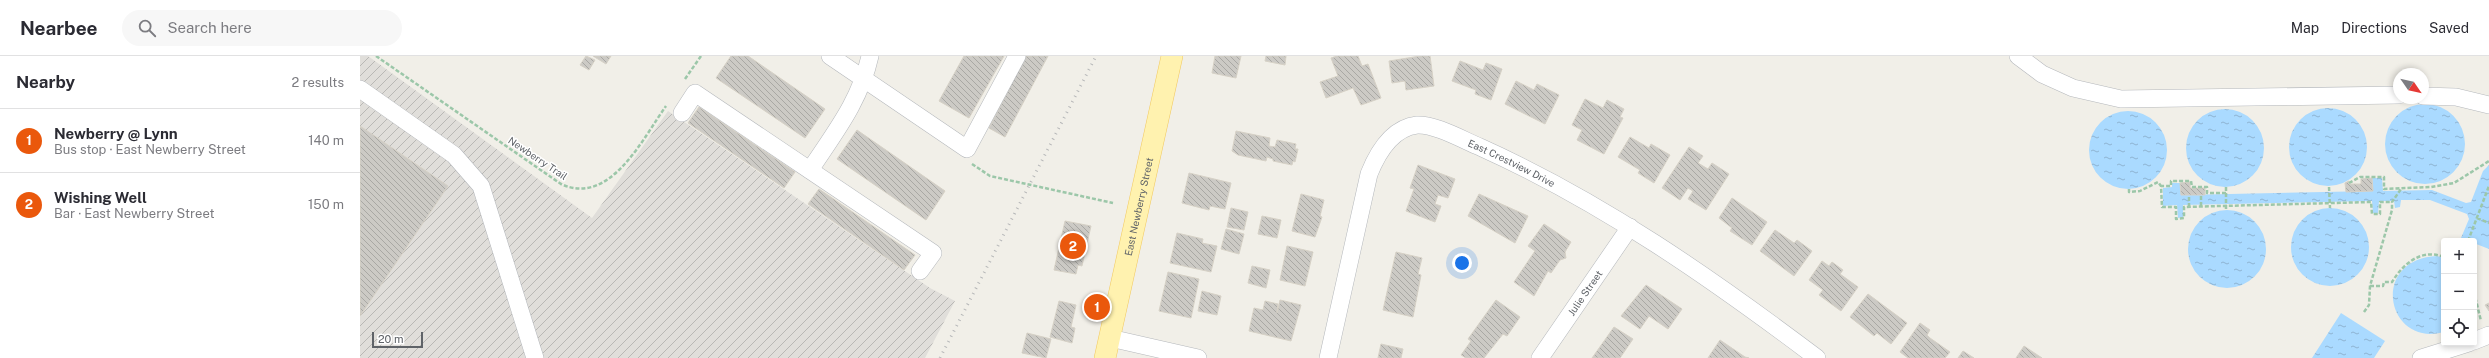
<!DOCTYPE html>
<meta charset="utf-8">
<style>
body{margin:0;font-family:"Public Sans",sans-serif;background:#f7f7f7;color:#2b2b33}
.controls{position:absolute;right:12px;bottom:12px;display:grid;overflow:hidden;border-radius:4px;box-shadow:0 2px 6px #0003}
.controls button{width:36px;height:36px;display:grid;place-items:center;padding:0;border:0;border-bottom:1px solid #e1e1e2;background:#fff;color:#2b2b33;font:20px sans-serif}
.compass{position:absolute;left:2033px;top:12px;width:36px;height:36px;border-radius:50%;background:#fff;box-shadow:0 2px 6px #0003;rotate:124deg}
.scale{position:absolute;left:12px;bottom:10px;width:51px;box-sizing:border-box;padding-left:4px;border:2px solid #5f6368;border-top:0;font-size:11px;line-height:14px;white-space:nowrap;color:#5f6368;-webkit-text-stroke:3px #fff;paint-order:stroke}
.you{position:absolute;left:1102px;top:207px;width:14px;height:14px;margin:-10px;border:3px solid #fff;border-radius:50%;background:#1a73e8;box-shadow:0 0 0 6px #1a73e833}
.badge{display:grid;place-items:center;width:26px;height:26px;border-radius:50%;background:#ea580c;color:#fff;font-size:13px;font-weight:700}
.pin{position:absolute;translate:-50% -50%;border:2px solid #fff;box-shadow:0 1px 4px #0006}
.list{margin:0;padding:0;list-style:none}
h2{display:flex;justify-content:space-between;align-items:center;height:52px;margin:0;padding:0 16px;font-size:17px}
h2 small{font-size:13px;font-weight:400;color:#7c7c81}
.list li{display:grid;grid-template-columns:26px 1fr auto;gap:12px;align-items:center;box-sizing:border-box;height:64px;padding:0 16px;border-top:1px solid #e1e1e2}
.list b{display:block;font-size:15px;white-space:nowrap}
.list p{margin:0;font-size:13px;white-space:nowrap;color:#7c7c81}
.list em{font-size:13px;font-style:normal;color:#7c7c81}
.icon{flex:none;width:22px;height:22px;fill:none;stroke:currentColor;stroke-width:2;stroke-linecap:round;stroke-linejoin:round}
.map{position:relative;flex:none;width:2129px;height:302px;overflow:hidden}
header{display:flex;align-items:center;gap:24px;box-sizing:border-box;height:56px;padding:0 20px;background:#fff;border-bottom:1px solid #e1e1e2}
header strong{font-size:19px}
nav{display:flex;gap:22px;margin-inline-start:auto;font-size:14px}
.search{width:280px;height:36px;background:#f7f7f7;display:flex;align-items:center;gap:10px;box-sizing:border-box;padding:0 14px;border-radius:22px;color:#7c7c81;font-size:15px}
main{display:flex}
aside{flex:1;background:#fff}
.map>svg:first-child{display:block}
.industrial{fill:url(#industrial-furrows)}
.water{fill:url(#water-ripples)}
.building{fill:url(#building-back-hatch);stroke:#d6d1c6}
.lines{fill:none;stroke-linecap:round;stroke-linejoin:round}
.minor-casing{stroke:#b5b8bc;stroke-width:18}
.major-casing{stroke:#f2c960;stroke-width:22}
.path{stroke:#9cc7a9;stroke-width:2.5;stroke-dasharray:4 2;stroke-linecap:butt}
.minor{stroke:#fff;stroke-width:17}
.major{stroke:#fff2af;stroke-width:21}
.rail{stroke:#b6b7b8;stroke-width:3;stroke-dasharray:1 5;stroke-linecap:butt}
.labels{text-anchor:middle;stroke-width:3;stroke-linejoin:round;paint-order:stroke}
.street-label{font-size:10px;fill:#5f6368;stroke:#fff}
</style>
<header>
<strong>Nearbee</strong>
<div class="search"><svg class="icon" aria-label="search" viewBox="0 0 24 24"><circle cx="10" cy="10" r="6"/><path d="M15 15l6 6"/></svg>Search here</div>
<nav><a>Map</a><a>Directions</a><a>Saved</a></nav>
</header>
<main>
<aside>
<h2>Nearby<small>2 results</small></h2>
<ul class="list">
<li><span class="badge">1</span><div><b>Newberry @ Lynn</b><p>Bus stop · East Newberry Street</p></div><em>140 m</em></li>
<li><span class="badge">2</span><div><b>Wishing Well</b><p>Bar · East Newberry Street</p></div><em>150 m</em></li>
</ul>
</aside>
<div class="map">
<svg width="2129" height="302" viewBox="0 0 2129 302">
<defs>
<pattern id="industrial-furrows" width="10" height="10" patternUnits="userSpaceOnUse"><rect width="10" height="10" fill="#e0deda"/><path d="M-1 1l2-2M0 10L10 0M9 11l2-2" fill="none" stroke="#b9b8b5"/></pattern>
<pattern id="water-ripples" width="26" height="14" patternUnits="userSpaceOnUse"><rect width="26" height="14" fill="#aadaff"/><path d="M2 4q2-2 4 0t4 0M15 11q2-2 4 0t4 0" fill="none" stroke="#8eb4d2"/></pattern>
<pattern id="building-back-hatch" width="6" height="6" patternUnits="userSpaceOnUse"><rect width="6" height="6" fill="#cccac5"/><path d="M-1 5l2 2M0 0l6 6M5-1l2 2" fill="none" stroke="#a9a8a4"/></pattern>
</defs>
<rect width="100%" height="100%" fill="#f1efe8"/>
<path class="industrial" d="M0 0H8L232 162 308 55 570 232 595 245 565 302H0Z"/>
<path class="water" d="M2025 88a40 40 0 1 1 80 0a40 40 0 1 1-80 0Z
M1929 91a39 39 0 1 1 78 0a39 39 0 1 1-78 0Z
M1826 92a39 39 0 1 1 78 0a39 39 0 1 1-78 0Z
M1729 94a39 39 0 1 1 78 0a39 39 0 1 1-78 0Z
M2129 109V193L2101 182 2109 163 2107 158 2070 144H2041L2040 151 2035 152 2034 145H2019L2018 157H2013L2012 145 1823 149V161L1818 162 1817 149 1803 150V132L1812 131V127H1820L1822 139 2013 135 2012 122H2022L2023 135 2072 134 2106 147 2111 146 2123 115Z
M1931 191a39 39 0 1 1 78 0a39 39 0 1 1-78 0Z
M1828 193a39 39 0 1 1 78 0a39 39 0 1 1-78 0Z
M2077 200 2084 202V276C2026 292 2009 203 2077 200Z
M1981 257 2025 285 2014 302H1952Z"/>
<path class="building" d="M226 0 235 4 229 14 220 9Z
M233 0H251L246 8Z
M371 0H388L465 53 445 82 356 22Z
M604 0H644L609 62 579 45Z
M666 0H688L645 81 629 72Z
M855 0H881L876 22 852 17Z
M906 0H926L925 9 905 5Z
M977 0H998L1002 10 1008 8 1021 42 1001 49 993 32 966 42 960 26 978 20 971 2Z
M1060 0H1070L1074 30 1046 34 1045 25 1032 27 1029 5Z
M1100 5 1123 14 1126 7 1142 13 1131 44 1115 38 1116 34 1092 25Z
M1156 25 1174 34 1177 28 1199 39 1185 68 1145 48Z
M1225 43 1243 52 1247 44 1264 53 1260 61 1263 62 1244 98 1217 84 1222 74 1212 69Z
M339 51 435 116 424 132 328 67Z
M0 70 88 130 0 260Z
M497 74 585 135 566 164 477 103Z
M876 75 910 82 909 90 915 91 917 84 936 88 935 93H938L935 106 933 105 932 109 913 105V103L907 101 906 105 878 99 872 95Z
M1270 81 1289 92 1291 88 1310 99 1294 127 1278 117 1280 114 1258 101Z
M1329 91 1343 100 1338 107 1348 113 1352 107 1369 118 1346 154 1328 143 1333 135 1328 132 1320 144 1302 132Z
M1058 109 1095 123 1088 142 1078 139 1075 148 1081 150 1075 166 1046 155 1054 133 1050 132Z
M829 117 871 127 865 153 850 150 849 154 822 147Z
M2012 122 2013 135 1986 136 1985 127 1989 125V128H2001V123Z
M1830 126V132H1845V139H1821L1820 127Z
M459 133 555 199 544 214 448 148Z
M941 138 964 144 960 160 962 161 955 181 932 175Z
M1119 138 1168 160 1155 187 1108 160Z
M1372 142 1407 166 1392 189 1370 175 1372 172 1359 162Z
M871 152 888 156 884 174 867 171Z
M902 160 921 164 917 182 898 178Z
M705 165 731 170 722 210 718 209 716 218 694 214Z
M1184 168 1211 186 1205 196 1206 202 1200 204 1191 217 1188 215 1174 240 1154 226 1175 195 1168 190Z
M866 173 884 178 879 198 861 193Z
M1415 174 1434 187 1437 184 1452 195 1434 220 1400 195Z
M817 177 843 183 842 187 857 190 851 216 810 207Z
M927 190 953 196 945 230 920 224Z
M1036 196 1062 202 1058 218 1061 219 1053 261 1023 254Z
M1462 205 1469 210 1472 206 1483 214 1480 218 1498 231 1481 255 1459 239 1463 234 1449 224Z
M892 210 910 214 906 232 888 227Z
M808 216 839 223 831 262 799 255Z
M1286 229 1322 253 1308 273 1289 260 1280 273 1261 260Z
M842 235 861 240 857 259 838 255Z
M1508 238 1547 267 1531 288 1517 277 1514 280 1490 261Z
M920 244 941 249 931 285 889 275 894 252 903 254 905 245 918 248 917 257Z
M1136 244 1160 261 1147 280 1143 278 1124 302H1106L1101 299 1111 285 1108 283Z
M699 245 716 249 711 271 715 272 712 287 690 281Z
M2129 247V255L2125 249Z
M1560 267 1570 274 1567 279 1570 282 1590 296 1585 302H1548L1540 296Z
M1254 271 1273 283 1260 302H1232Z
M667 277 691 283 686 302 662 297Z
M1360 284 1385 301 1389 302H1348Z
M1021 288 1043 293 1041 302H1018Z
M1664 290 1682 302H1656Z
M1603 295 1614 302H1598Z"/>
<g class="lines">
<defs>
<g id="minor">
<path d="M470 0 607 93 657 0"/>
<path d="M1658 0 1682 18 1713 32 1761 43 2039 39"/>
<path d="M0 33 94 99 121 130 175 302"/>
<path d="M2063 40 2096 41 2129 49"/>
<path d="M322 57 335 37 573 197 560 215"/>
<path d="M450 114C475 76 500 45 510 0"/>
<path d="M750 282 838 302"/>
<path d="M2114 285 2129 279"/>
<path id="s1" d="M968 302 1009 118C1017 98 1032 72 1057 69 1075 68 1103 84 1120 91 1242 146 1351 222 1457 302"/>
<path id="s2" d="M1180 302 1270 171"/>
<path d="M2061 302 2109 287"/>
</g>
<g id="major">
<path id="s3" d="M745 302 812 0"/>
</g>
</defs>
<use href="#minor" class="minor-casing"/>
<use href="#major" class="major-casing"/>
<path class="path" d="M16 0 201 128C250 151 283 82 306 50
M325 23 341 0
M612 108 630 120 753 147
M1989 127 2000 121H2024V133L2071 131 2094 127 2129 105
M1866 131V154
M1969 131 1970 152
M1769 133V136L1780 135 1798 126 1801 130
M1866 137H1847V131H1832L1831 125H1811V130H1801L1802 151H1816V163L1824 162V151L2011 146 2012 158H2020V146H2032
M1841 150V139
M1829 151V139
M2117 162 2129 167
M2108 185 2129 130
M2010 230H2023L2024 226H2032C2043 208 2061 192 2084 201
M2114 236 2121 265
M2004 256 2009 249 2010 230 2032 154V146L2041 133"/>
<use href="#minor" class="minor"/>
<use href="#major" class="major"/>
<path class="rail" d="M580 302 736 0"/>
</g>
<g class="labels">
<g class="street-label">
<text transform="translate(178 102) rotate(34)" y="4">Newberry Trail</text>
<text dy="4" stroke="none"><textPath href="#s1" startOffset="363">East Crestview Drive</textPath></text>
<text dy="4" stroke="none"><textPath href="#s3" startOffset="155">East Newberry Street</textPath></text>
<text dy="4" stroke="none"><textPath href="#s2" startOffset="79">Julie Street</textPath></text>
</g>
</g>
</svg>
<div class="controls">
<button>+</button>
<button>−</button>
<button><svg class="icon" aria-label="locate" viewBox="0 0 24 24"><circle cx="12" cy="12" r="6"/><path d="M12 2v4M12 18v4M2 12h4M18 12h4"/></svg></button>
</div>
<svg class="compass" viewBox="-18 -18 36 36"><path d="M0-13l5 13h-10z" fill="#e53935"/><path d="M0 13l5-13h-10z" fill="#7c7c81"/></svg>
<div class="scale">20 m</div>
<div class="you"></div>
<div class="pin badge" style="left:737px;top:251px">1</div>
<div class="pin badge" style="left:713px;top:190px">2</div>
</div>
</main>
